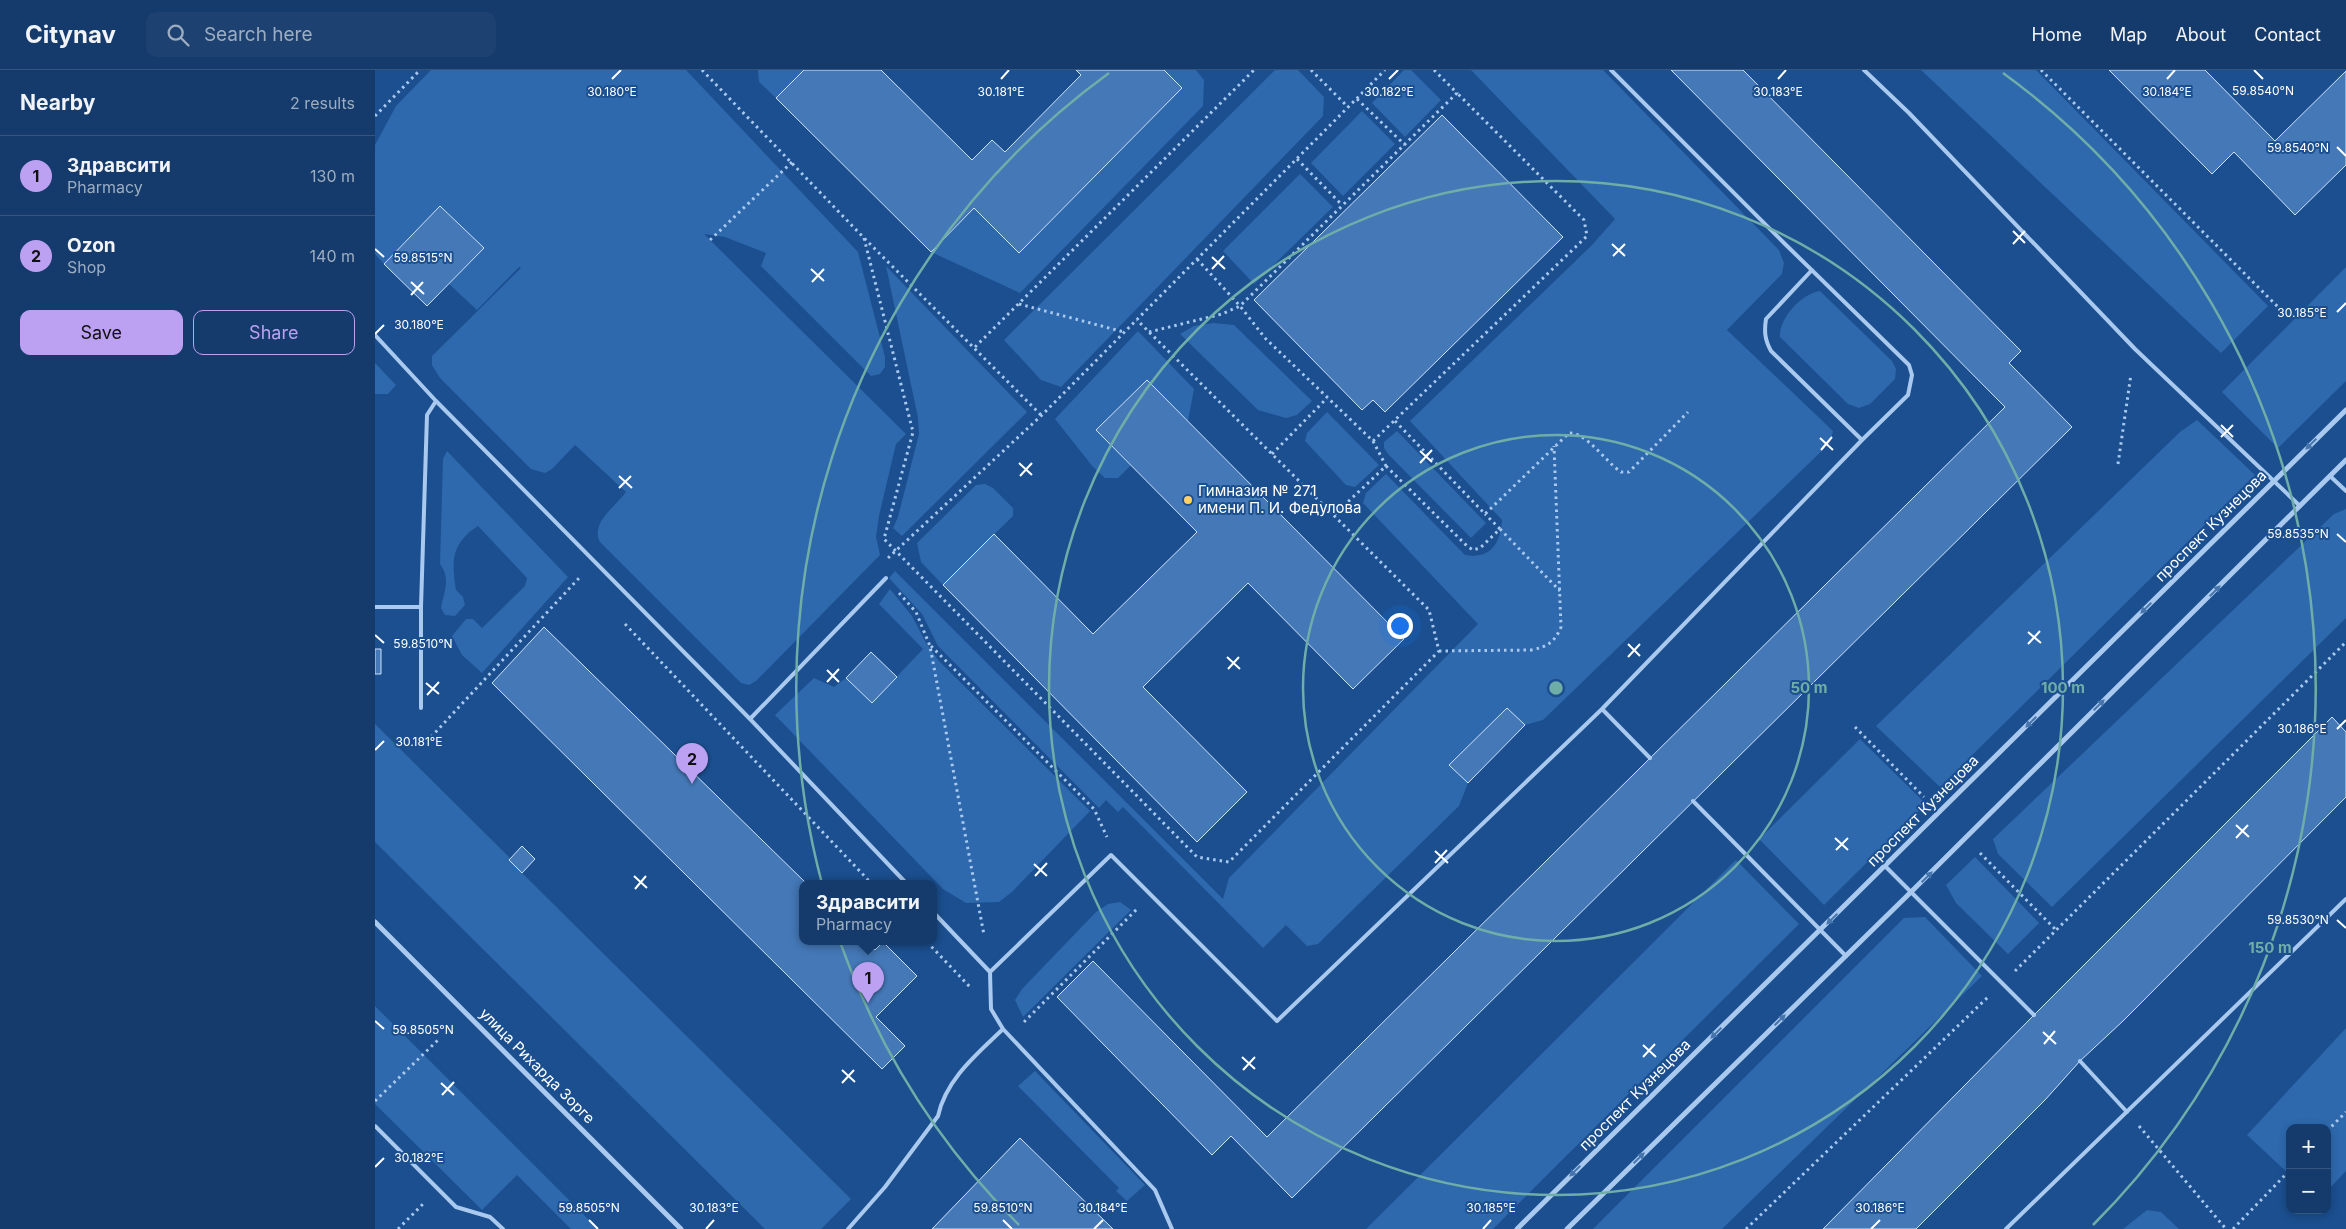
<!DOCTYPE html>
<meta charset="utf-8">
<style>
body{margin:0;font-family:Inter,sans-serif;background:#1d4271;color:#f1f3f6}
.controls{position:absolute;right:15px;bottom:15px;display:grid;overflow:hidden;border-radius:10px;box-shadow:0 2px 8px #0003}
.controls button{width:45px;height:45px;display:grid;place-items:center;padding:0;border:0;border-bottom:1px solid #33557e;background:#143b6b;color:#f1f3f6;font:25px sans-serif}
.you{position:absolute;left:1024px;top:555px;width:18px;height:18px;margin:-12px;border:4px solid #fff;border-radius:50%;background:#1a73e8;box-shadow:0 0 0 8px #1a73e833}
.badge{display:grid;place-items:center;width:32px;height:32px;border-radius:50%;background:#bca0f2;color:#111;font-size:16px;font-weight:700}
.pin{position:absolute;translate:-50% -41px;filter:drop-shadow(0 1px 2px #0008)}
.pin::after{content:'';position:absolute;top:26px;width:18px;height:15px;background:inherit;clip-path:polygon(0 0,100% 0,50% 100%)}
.popup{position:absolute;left:424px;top:810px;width:138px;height:65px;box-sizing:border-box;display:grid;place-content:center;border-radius:10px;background:#143b6b;filter:drop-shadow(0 1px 4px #0005);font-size:16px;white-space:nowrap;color:#9dadc1}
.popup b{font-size:19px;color:#f1f3f6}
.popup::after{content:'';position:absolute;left:50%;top:100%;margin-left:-10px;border:10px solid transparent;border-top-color:#143b6b}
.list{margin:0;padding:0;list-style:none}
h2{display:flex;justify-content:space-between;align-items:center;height:65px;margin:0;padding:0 20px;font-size:21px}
h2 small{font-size:16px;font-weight:400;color:#9dadc1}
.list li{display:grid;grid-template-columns:32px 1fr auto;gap:15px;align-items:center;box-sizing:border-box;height:80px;padding:0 20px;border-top:1px solid #33557e}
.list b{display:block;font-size:19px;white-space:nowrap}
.list p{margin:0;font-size:16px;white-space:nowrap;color:#9dadc1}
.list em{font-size:16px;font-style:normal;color:#9dadc1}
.actions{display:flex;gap:10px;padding:15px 20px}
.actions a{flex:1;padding:11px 0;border:1px solid #bca0f2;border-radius:10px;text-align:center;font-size:18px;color:#bca0f2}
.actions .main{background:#bca0f2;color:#111}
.icon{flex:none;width:28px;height:28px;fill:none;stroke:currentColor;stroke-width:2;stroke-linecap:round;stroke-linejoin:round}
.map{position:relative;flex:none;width:1971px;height:1159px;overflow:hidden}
header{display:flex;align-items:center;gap:30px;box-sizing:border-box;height:70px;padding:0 25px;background:#143b6b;border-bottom:1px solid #33557e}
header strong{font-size:24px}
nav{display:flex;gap:28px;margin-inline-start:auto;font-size:18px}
.search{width:350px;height:45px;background:#1d4271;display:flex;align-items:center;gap:12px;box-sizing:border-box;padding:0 18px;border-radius:10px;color:#9dadc1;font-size:19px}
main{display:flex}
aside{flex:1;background:#143b6b}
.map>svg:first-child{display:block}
.green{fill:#2e69ad}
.building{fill:#4478b7;stroke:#cfe3fa}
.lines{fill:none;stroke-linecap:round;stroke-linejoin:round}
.path{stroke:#a9c9ee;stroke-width:3;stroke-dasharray:2.5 4;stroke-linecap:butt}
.service{stroke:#a9c9ee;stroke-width:4}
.minor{stroke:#a9c9ee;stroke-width:5}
.oneway{fill:#4674ac}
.ticks{fill:none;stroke:#fff;stroke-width:2}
.ring{fill:none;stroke:#6fada8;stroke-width:2.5}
.poi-dot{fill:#ffd166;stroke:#1b4f8f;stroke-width:2}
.labels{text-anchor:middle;stroke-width:4;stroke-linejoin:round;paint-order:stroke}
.poi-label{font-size:15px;fill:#fff;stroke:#1b4f8f;text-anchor:start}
.street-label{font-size:15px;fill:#fff;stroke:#1b4f8f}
.ticks-label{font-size:12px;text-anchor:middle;fill:#fff;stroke:#1b4f8f;stroke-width:4;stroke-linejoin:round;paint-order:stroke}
.centre{fill:#6fada8;stroke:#1b4f8f;stroke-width:2.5}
.ring-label{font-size:15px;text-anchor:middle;font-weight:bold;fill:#6fada8;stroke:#1b4f8f;stroke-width:4;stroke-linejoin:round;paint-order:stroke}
</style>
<header>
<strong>Citynav</strong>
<div class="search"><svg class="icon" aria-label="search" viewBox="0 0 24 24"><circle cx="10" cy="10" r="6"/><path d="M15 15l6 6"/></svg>Search here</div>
<nav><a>Home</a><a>Map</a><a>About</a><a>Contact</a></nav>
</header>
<main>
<aside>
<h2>Nearby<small>2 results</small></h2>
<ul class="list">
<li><span class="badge">1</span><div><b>Здравсити</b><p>Pharmacy</p></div><em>130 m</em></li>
<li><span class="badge">2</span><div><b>Ozon</b><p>Shop</p></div><em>140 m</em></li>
</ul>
<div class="actions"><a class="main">Save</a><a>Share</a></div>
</aside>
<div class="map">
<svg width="1971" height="1159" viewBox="0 0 1971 1159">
<rect width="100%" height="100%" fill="#1b4f8f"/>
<path class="green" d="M56 0H311L483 182 510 287V297L505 304 496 306 386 196 391 183 350 167 329 164 531 364 521 374 504 446 501 467 505 485 381 611 374 615 366 613 225 472C215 453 240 437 251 422L200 375 177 399 170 403 156 399 65 308 57 295V286L146 198 144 197 102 240 74 214 108 178 65 136 9 194 0 184V75L21 36Z
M383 0H429L401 28 384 12Z
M789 0H821L829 10 828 36 645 223 556 182 599 138 644 183 807 18Z
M900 0H923L949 27 948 46 686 317 666 310 629 270Z
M1029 0H1036L1066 30 1030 67 997 33Z
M1096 0H1228L1404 180 1409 193 1407 204 1352 260 1458 361 1455 373 1168 650 1150 655 1132 638 1093 713 1084 736 950 867 943 874 932 876 911 855 888 878 748 737 743 742 731 730 724 738 563 576 547 544 514 508 520 501 848 829 854 808 1103 554 988 433 991 423 1011 404 1090 485C1116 489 1125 474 1127 450L1035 351 1217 175 1240 149Z
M1546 0H1661L1893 236 1846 283Z
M987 41 1020 74 968 126 936 93Z
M925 104 958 137 879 214 848 181Z
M511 196 652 342 527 466 518 458 523 447 544 364 543 348Z
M1971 197V311L1903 378 1847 322Z
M1445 221 1517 291 1521 299 1520 309 1495 334 1484 338 1473 334 1405 267C1404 248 1426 224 1445 221Z
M839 253 859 255 937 331 922 345 911 348 883 340 805 264 819 256Z
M763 261 819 319 813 351 772 310 721 360 756 395 743 408H730L718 397 680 349Z
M0 293 21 315 13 324H0Z
M952 342 1004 395 980 417 971 415 930 371 932 363Z
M1822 350 1880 405 1565 717 1501 656 1805 362Z
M1022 361 1111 453 1096 468 1013 384 1009 378V372Z
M72 381 193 507 107 603 87 585 77 566 91 549H98L107 558 150 516 152 508 103 456C77 473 76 490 81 520L88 527 90 535 80 546 70 545 66 538C69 521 76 509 65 494L68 389Z
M610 414 618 418 638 438V446L568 515 546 492 542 473 601 415Z
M1971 439V548L1677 837 1623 784 1618 769 1959 444Z
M515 519 537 546 551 573 564 591 715 741 637 822 624 832 591 833 568 819 400 645 439 608 459 617 471 608 497 633 548 579 504 534Z
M0 654 135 788 134 790 476 1129 446 1159H390L0 772Z
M1485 669 1551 734 1449 835 1384 769Z
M1600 787 1664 853 1633 884 1581 833 1571 815Z
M1361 790 1424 854 1118 1159H991Z
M745 832 756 840 648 947 640 930 647 919 721 842 733 834Z
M1550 847 1607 906 1347 1159H1218L1529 848Z
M0 936 223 1159H196L142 1105 107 1140 0 1034Z
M1971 958V1101L1952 1121V1058H1915V1105L1872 1065Z
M660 1001 770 1115 752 1131 741 1121 744 1118 643 1016Z
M1772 1140 1786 1142 1804 1159H1748Z"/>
<path class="building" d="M429 0H506L597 90 617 70 630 82 706 5 701 0H789L807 18 644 183 599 138 556 182 401 28Z
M1296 0H1368L1646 281 1634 293 1697 357 917 1128 856 1066 837 1085 682 927 718 891 892 1067 1630 337Z
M1734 0H1830L1900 71 1971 1V95L1920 145 1859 82 1837 104Z
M1067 45 1188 167 1010 342 998 330 987 340 879 230Z
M65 136 109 178 52 236 9 194Z
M772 310 1029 569 978 619 873 513 768 617 872 722 822 772 568 515 619 464 718 564 822 462 721 360Z
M169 557 432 814H428V872H491L500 880 508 872 542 906 501 947 530 976 507 999 117 613Z
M0 579H6V604H0Z
M496 582 522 607 497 633 471 608Z
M1132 638 1150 655 1093 713 1074 695Z
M1957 647 1971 662V727L1748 951 1705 991 1670 1030 1541 1159H1448L1659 945Z
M147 776 160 789 147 803 134 790Z
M645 1068 738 1159H557Z"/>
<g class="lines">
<path class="path" d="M327 0 489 168 666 345
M936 0 973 37
M1059 0 1082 23 865 236 890 268 998 371 1212 166 1209 150 1082 23
M1666 0 1903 237
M982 29 1030 75
M0 46 45 0
M922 89 967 135
M489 168 538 362 509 469 822 787 854 792 1064 581 1054 540 762 250
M335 170 417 92
M644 234 749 262
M774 262 847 244 865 236 822 189
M600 277 879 0
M1020 351 1110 444 1194 363C1211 362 1231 392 1246 402H1254L1313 342
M998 371 1011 396
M897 384 952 328
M1743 394 1756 304
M959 445 1011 396 1092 476 1098 480 1105 478 1125 459 1110 444
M1125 459 1185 521
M513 488 667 345 1010 0
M524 523 541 542 555 576 609 865
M250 554 497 814
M556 576 719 739 732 767
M1064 581 1156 580C1172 577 1180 572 1186 557L1179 376
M1480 657 1549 727
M56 667 205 507
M1605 783 1682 861
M552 872 595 917
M1640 901 1971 572
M649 952 763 838
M0 1031 64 969
M1764 1056 1851 1159
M1952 1061 1971 1042
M23 1159 50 1132
M1371 1159 1614 926
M1858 1159 1915 1100"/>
<path class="service" d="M1489 0 1534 43 1760 279 1925 436
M1437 200 1391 249C1389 262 1390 270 1396 281L1487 370
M0 265 61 331 375 649 532 814
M1955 406 1971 421
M0 537H46
M46 638V537L52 345 61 331
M1227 639 1275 688
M375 649 511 508
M1318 731 1471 886
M1511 797 1659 945
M558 842 615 902 616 939 628 959 780 1120 797 1159
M615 902 736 785 902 951 1227 639 1487 370 1533 325 1537 305 1534 295 1409 173 1236 0
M1705 991 1752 1042
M0 1056 81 1137 115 1147 128 1159
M473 1159 510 1117 563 1046C571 1009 602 984 628 959
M1631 1159 1971 829"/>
<path class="minor" d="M0 852 306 1159
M1142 1159 1971 340
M1192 1159 1536 822 1971 390"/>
</g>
<defs><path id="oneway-solid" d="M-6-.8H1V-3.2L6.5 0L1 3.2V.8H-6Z" transform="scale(1.25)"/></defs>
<g class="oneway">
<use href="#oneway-solid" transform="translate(1936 374) rotate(135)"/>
<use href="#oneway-solid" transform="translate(1840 521) rotate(-45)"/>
<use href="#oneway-solid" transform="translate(1771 538) rotate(135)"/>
<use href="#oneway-solid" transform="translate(1724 635) rotate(-45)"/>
<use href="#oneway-solid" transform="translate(1656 652) rotate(135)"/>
<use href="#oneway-solid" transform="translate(1552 807) rotate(-45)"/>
<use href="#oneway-solid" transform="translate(1457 849) rotate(136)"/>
<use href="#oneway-solid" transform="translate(1405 950) rotate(-44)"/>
<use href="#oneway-solid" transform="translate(1341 963) rotate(135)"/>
<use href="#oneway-solid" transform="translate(1264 1088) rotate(-44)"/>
<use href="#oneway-solid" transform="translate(1200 1101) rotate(135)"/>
</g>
<path class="ticks" d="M1879 0 1888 9M237 9 246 0M626 9 634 0M1014 9 1023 0M1403 9 1411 0M1792 9 1800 0M1962 77 1971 86M1638 161 1650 173M1237 174 1250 186M1638 174 1650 161M0 179 9 187M1238 186 1250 174M837 187 850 199M436 199 449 211M837 199 849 186M36 212 49 224M437 212 449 199M36 225 48 212M1962 242 1971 233M0 264 9 255M1846 355 1858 367M1846 367 1858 355M1445 368 1458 380M1446 380 1457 367M1045 381 1057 392M644 393 657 405M1045 393 1057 380M244 406 257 418M645 406 657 393M244 418 256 406M1962 464 1971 472M1653 562 1666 573M0 565 9 573M1253 574 1265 586M1653 574 1665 561M852 587 865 599M1253 587 1265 574M853 599 864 587M452 600 464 612M452 612 464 599M51 613 64 624M52 625 64 612M1962 659 1971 650M0 680 9 671M1861 755 1874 767M1460 768 1473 780M1861 768 1873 755M1461 780 1473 768M1060 781 1073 793M1060 793 1072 780M659 794 672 806M259 806 272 818M660 806 672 793M260 819 271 806M1962 850 1971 858M0 951 9 959M1668 962 1681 974M1669 974 1680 961M1268 975 1281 987M867 987 880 999M1268 987 1280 974M467 1000 480 1012M868 1000 880 987M66 1013 79 1025M467 1013 479 1000M67 1025 79 1012M0 1097 9 1088M214 1150 223 1159M628 1150 637 1159M331 1159 339 1150M719 1159 728 1150M1108 1159 1116 1150M1496 1159 1505 1150"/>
<g class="ring">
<circle cx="1181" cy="618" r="253"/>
<circle cx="1181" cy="618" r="507"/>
<path d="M644 1155A760 760 0 0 1 734 3M1628 3A760 760 0 0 1 1718 1155"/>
</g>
<circle class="poi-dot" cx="813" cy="430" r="5"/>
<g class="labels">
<g class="poi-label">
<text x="823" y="426">Гимназия № 271<tspan x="823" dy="17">имени П. И. Федулова</tspan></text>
</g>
<g class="street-label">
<text transform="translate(1836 456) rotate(-45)" y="5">проспект Кузнецова</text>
<text transform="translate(1548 741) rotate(-45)" y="5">проспект Кузнецова</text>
<text transform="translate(162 996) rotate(45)" y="5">улица Рихарда Зорге</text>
<text transform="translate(1260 1025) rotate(-45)" y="5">проспект Кузнецова</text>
</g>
</g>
<g class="ticks-label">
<text x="1888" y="25">59.8540°N</text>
<text x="237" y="26">30.180°E</text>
<text x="1014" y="26">30.182°E</text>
<text x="1403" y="26">30.183°E</text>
<text x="1792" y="26">30.184°E</text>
<text x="626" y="26">30.181°E</text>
<text x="1923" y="82">59.8540°N</text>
<text x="48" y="192">59.8515°N</text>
<text x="1927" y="247">30.185°E</text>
<text x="44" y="259">30.180°E</text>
<text x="1923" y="468">59.8535°N</text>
<text x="48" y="578">59.8510°N</text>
<text x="1927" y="663">30.186°E</text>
<text x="44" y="676">30.181°E</text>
<text x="1923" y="854">59.8530°N</text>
<text x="48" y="964">59.8505°N</text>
<text x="44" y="1092">30.182°E</text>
<text x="339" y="1142">30.183°E</text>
<text x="728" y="1142">30.184°E</text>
<text x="1116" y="1142">30.185°E</text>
<text x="1505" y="1142">30.186°E</text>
<text x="214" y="1142">59.8505°N</text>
<text x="628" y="1142">59.8510°N</text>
</g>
<circle cx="1181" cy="618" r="8" class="centre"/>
<g class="ring-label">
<text x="1434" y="623">50 m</text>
<text x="1688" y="623">100 m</text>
<text x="1895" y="883">150 m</text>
</g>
</svg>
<div class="controls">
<button>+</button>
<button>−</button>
</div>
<div class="you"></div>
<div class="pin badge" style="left:493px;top:933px">1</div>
<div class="popup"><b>Здравсити</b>Pharmacy</div>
<div class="pin badge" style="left:317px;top:714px">2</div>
</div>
</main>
